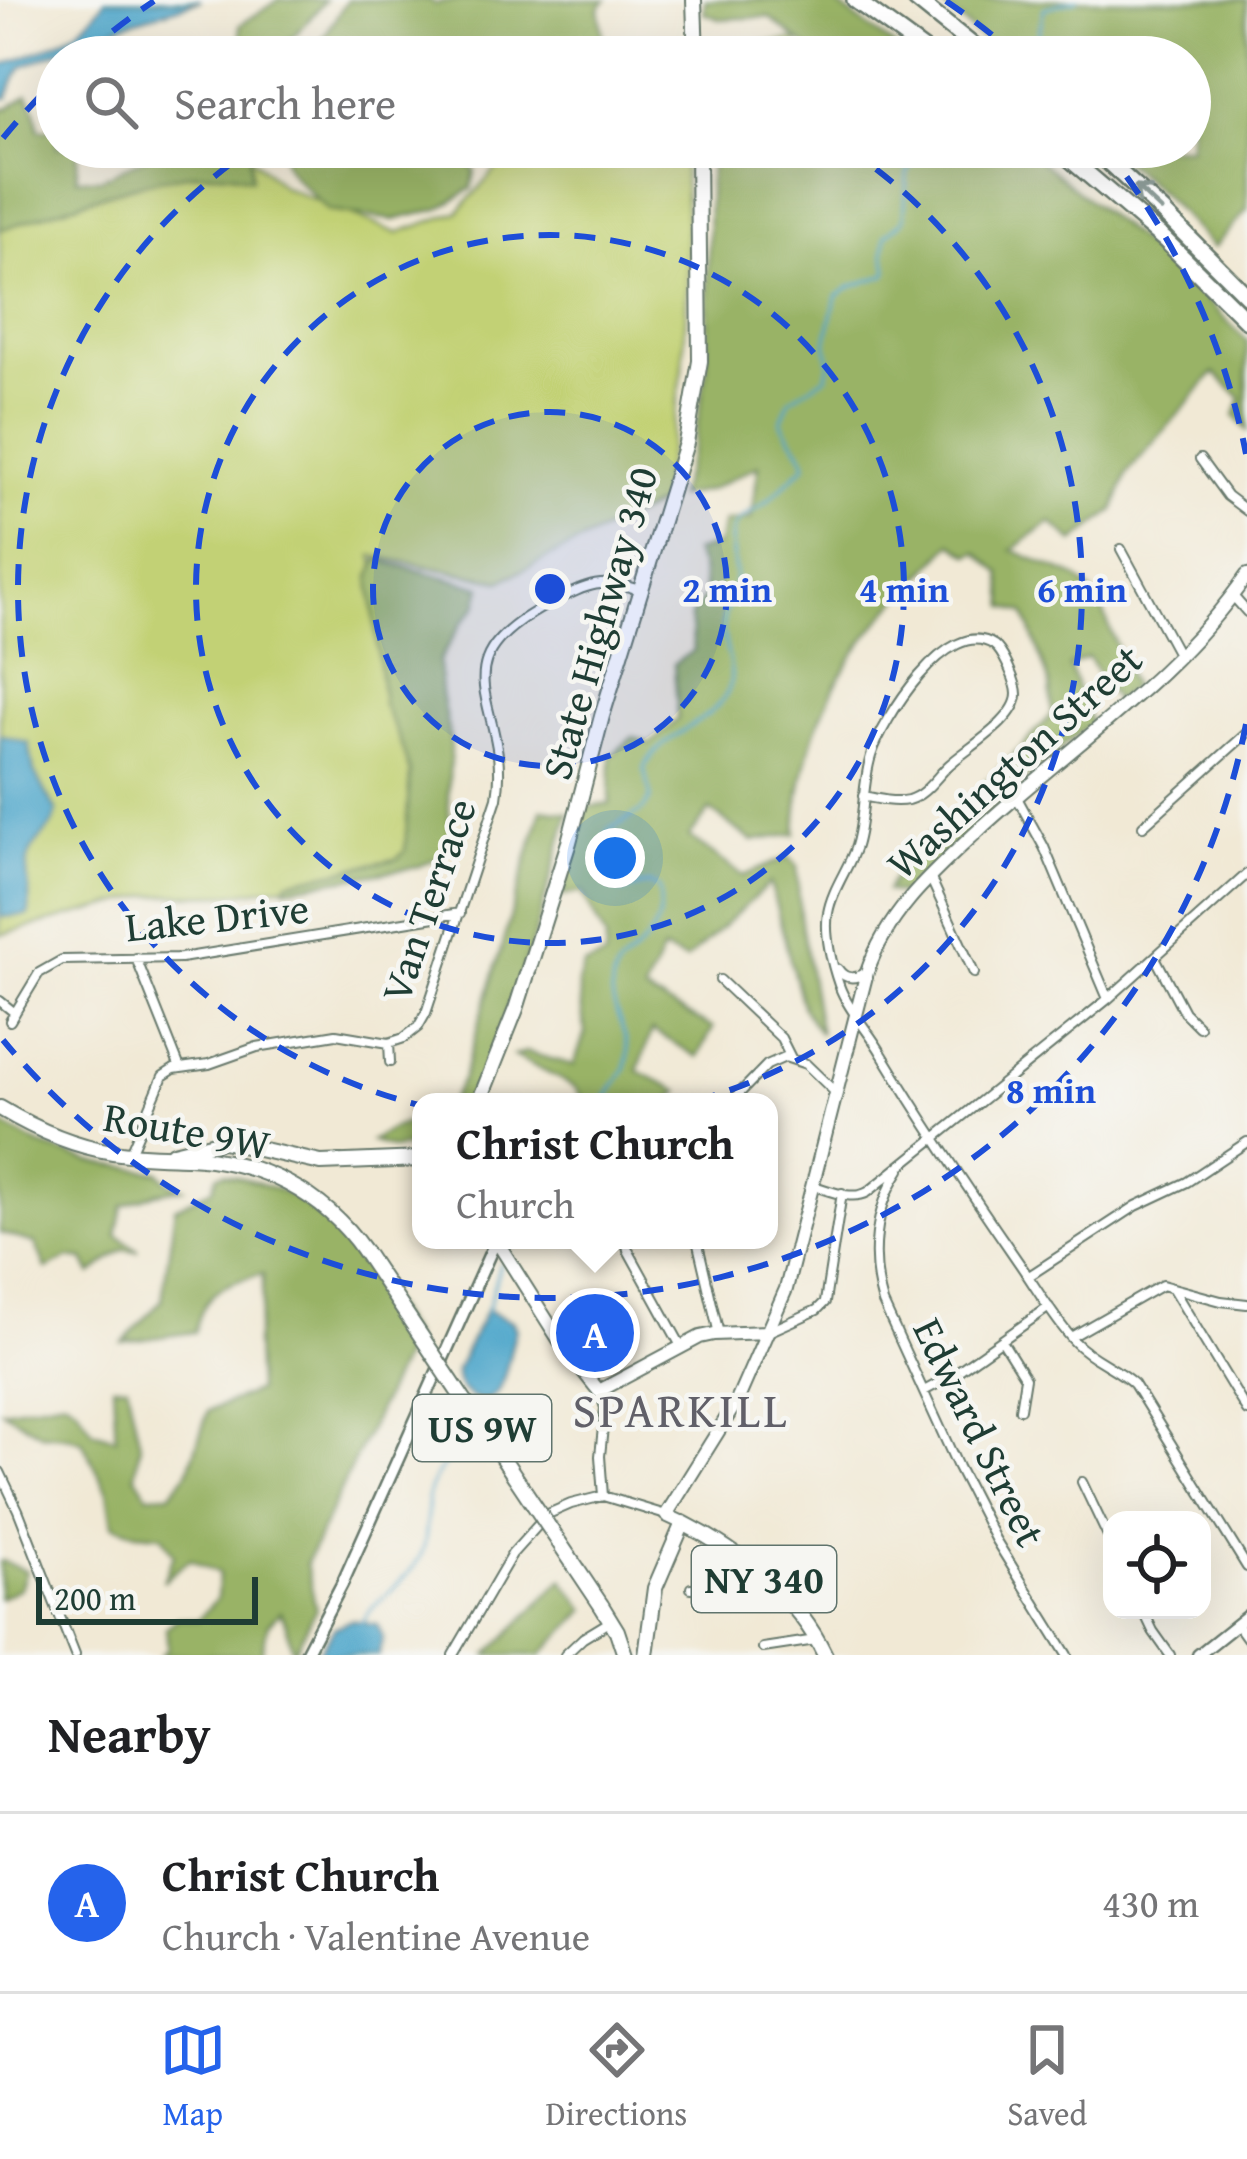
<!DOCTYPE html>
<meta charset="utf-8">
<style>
body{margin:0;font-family:"Gentium Book Plus",serif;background:#f6f6f6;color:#202124}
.controls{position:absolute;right:36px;bottom:36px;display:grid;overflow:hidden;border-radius:24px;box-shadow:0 12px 48px #0002}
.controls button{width:108px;height:108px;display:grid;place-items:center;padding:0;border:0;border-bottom:3px solid #e0e0e0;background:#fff;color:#202124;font:60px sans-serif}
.scale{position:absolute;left:36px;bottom:30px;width:222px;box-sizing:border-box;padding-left:12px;border:6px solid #1f3d34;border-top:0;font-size:33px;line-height:42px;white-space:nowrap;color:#1f3d34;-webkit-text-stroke:9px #f6f6f2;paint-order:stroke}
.you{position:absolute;left:615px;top:858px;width:42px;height:42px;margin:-30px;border:9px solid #fff;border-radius:50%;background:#1a73e8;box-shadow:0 0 0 18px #1a73e833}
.badge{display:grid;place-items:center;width:78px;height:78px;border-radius:50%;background:#2563eb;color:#fff;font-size:39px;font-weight:700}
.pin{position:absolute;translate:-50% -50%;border:6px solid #fff;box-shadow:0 3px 12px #0006}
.popup{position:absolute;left:412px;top:1093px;width:366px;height:156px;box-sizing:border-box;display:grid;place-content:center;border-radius:24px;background:#fff;filter:drop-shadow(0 3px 9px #0005);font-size:39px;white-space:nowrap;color:#757577}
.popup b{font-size:45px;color:#202124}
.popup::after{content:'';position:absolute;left:50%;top:100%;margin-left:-24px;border:24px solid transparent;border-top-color:#fff}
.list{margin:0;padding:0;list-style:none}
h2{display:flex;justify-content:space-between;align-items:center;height:156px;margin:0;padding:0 48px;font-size:51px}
h2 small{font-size:39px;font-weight:400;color:#757577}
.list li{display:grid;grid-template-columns:78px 1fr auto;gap:36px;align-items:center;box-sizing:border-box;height:180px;padding:0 48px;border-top:3px solid #e0e0e0}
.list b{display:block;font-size:45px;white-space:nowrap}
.list p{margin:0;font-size:39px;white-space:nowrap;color:#757577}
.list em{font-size:39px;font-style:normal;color:#757577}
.icon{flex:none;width:66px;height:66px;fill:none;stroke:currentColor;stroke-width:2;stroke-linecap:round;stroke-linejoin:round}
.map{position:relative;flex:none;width:1247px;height:1655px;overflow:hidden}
.search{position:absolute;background:#fff;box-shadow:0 12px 48px #0002;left:36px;right:36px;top:36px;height:132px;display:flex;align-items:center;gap:30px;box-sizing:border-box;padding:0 42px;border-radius:66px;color:#757577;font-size:45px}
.sheet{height:336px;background:#fff}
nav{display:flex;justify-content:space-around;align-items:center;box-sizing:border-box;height:168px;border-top:3px solid #e0e0e0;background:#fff;font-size:33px;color:#757577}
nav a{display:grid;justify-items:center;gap:6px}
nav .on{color:#2563eb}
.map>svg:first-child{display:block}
.green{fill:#c2d174;stroke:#708754;stroke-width:3}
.forest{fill:#99b366;stroke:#5c784d;stroke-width:3}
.water{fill:#4da6ca;stroke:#36727f;stroke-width:3}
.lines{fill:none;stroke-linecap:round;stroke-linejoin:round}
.stream{stroke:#4da6ca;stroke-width:3}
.minor-casing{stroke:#68796c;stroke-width:12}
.tertiary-casing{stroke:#68796c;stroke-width:15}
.secondary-casing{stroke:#68796c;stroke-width:16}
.primary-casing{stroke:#68796c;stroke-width:18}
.motorway-casing{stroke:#68796c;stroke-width:20}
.minor{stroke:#fff;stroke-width:8}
.tertiary{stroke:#fff;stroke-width:10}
.secondary{stroke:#fff;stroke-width:12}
.primary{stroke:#fff;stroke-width:14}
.motorway{stroke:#fff;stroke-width:15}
.primary-bridge-casing{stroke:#68796c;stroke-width:18;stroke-linecap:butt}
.primary-bridge{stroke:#fff;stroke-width:14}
.oneway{stroke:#8f9e9a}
.ring{fill:none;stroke:#1d4ed8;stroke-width:6;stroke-dasharray:21 15}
.labels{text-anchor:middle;stroke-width:9;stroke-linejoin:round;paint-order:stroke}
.shield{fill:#f6f6f2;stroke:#60746d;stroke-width:3}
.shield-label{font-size:39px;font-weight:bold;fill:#1f3d34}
.street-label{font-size:42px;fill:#1f3d34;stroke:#f6f6f2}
.quarter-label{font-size:48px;letter-spacing:3px;fill:#616069;stroke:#f6f6f2}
.centre{fill:#1d4ed8;stroke:#f6f6f2;stroke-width:6}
.ring-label{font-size:36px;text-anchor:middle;font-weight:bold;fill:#1d4ed8;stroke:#f6f6f2;stroke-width:9;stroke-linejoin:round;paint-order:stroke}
</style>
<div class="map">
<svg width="1247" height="1655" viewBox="0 0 1247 1655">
<rect width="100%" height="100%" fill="#f6f6f2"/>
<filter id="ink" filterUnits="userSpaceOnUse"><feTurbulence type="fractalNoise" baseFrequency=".00833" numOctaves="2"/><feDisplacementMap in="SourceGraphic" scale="24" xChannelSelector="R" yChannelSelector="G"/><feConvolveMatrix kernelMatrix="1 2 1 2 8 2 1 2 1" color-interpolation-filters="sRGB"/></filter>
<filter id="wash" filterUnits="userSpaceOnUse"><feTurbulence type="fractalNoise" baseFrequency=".004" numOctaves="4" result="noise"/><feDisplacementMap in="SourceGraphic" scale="48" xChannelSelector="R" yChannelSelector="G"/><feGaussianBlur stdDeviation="2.7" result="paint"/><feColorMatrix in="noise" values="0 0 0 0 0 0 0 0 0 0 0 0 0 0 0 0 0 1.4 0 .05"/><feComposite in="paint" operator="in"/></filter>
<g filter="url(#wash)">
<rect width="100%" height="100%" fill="#f1e9d5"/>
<path class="green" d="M797 40V57H723V53L732 45Z
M516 147H679L683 150 688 271 683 369 660 503 501 581 373 556 419 767 415 864 232 894 151 895 0 935V222L245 152 283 187 397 233 458 212Z"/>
<path class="forest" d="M279 0H325C304 26 282 57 247 57L241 49 240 25Z
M347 0H430L434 4 462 0H606L599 8 603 36 616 57H307L314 53Z
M705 0H831L909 57H808V48L769 17 719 19 704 13Z
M936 0H1247V210L1213 248 1160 192 1108 147H1190V57H1003Z
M28 95 35 109 39 130 57 129V147H78L77 178 100 179 168 147H250L251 179C195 154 58 211 0 230V110L9 108Z
M282 147H447L475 170 472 188 439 209 394 220 329 211 293 176 285 164Z
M786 147H1023L1186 279 1247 341V430L1235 416 1241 398 1214 373 1128 472 1114 510 1074 542 1051 522 1012 550 1076 577 1099 600 1132 686 1115 701 1088 657 1069 666 1091 723 999 800 903 895 886 891 904 859 1022 747 1052 714 1050 684 1025 613 1006 607 1001 573 977 552 970 555 952 543C921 578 884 611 858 649 819 704 799 767 796 834L752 841 710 810 689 837 743 876 789 857 797 866 800 917 820 1034 803 1009 770 883 686 960 663 950 644 992 713 1028 698 1057 652 1030 638 1071 680 1091 667 1102H586L575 1087 514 1056 525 1052 574 1065 585 1033 578 983 584 966 605 958 606 939 582 892 562 896 587 807 610 804 611 756 633 737 650 744 678 719 674 664 694 650 690 617 705 596 701 568 694 552 718 545 724 522 751 519 759 465 709 490 677 497 693 447 707 368 709 180 712 163 781 155Z
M378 560 482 587 477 606 462 623 439 661 441 693 451 746 448 795 451 844 441 856 417 867 286 888 288 881 396 859 405 851 410 773 399 739 383 704 370 577Z
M542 809 569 813 532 944 472 1102H450L463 1078Z
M421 1118V1143L393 1149 371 1141 393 1128Z
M0 1123 38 1145 92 1162 159 1172 169 1183 183 1188 156 1193 123 1206 117 1235 139 1251 124 1249 91 1274 84 1260 69 1258 46 1269 35 1243 0 1233Z
M224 1173C245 1179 267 1184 287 1194 345 1222 378 1286 412 1337L306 1564 316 1609 293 1653 286 1623 280 1612 268 1624 261 1655H161L168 1648 166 1628 178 1618 198 1620 217 1598 219 1573 190 1559 163 1581 174 1555 162 1535 137 1533 113 1525 108 1492 82 1441 66 1436 41 1434 2 1410 64 1399 76 1406 93 1431 116 1438 113 1385H127L140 1444 135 1475 148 1495 170 1494 188 1472 208 1411 257 1391 255 1341 262 1306 263 1274C224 1284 204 1289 195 1332L123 1342 162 1300 175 1208 213 1188 217 1175Z
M2 1561 26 1571 20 1588 0 1598V1562Z
M563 1579 586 1610 541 1655H488Z"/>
<path class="water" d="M105 0H201L121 25 23 66 13 82 8 98H0V66C44 48 77 42 105 0Z
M0 735 29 743 34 772 57 812C52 832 36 839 30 854 22 873 34 896 28 915L0 917Z
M486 1310 512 1321 516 1329C510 1348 508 1370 500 1387 489 1413 453 1396 456 1370Z
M351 1620 377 1625 383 1637 379 1655H317L334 1628Z"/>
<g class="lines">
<path class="stream" d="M1023 57 1036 47 1044 8 1077 0
M605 1102C612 1085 630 1071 628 1051 626 1024 605 1005 614 976 617 966 624 962 632 955 655 935 664 919 659 888L649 884 624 891 611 888C601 866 602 853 609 830L643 810 651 798 644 768C666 730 704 728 726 695 738 675 725 652 723 631 721 611 734 598 735 578 736 561 725 540 736 524 743 514 756 511 765 503 780 491 792 477 806 465 802 447 788 438 781 421L790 399 826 377 830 364 826 343 836 297 850 287 886 275 888 269 884 253 886 235 904 220 907 173 924 147
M511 1248 514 1240
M486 1314 500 1264
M361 1623C376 1597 405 1584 419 1559 432 1535 422 1508 432 1483 437 1471 448 1463 455 1452 461 1441 465 1428 470 1416"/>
</g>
</g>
<g filter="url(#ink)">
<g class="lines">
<defs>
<path id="minor" d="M1200 459 1227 496 1247 511
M1121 549 1179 656
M1232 595 1247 612
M863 796C877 799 894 803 908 800 926 795 936 777 949 765 967 748 1017 720 1017 694 1017 685 1012 675 1009 668 1005 660 1001 650 994 645 948 614 882 721 871 756 862 785 865 816 856 846 849 868 832 889 828 913 824 934 832 965 839 985 848 1010 869 1031 882 1054 925 1125 970 1192 1017 1260 1036 1287 1053 1318 1075 1342 1092 1360 1116 1367 1134 1384L1247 1567
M1016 796 1044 847 1108 999
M1143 826 1247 733
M930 877 974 973
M136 958 180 1068
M1156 959 1184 1012 1199 1027
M838 969C845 980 855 979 865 973
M720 980 781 1038 791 1058
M0 1001 15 1013
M10 1021 39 973 62 960 181 958 460 913
M389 1043 390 1062
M731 1102 767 1065 785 1057 806 1064 836 1093
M130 1153 163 1076 174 1069 209 1064 257 1047 336 1034 389 1043 404 1038 418 1027 426 1013 497 798C513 705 429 666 551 603 587 585 601 577 640 590
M900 1170C874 1209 870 1258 883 1303L958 1467 995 1539 1067 1655
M814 1186C831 1191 852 1201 868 1192L1108 999 1247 874
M626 1240 628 1250 681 1346
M697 1240 719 1334
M1029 1276 1136 1206 1187 1182 1247 1142
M1173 1289 1247 1411
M768 1332 817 1310 825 1302 842 1193
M1071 1337 1162 1285 1221 1301 1247 1304
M1002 1341 1025 1378 1020 1409
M924 1391 948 1378 1049 1307
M600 1392 605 1408 600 1456 603 1496
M0 1472 18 1510 75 1655
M1082 1482 1112 1545
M691 1588 732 1587 757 1573
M1143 1610 1153 1631 1170 1655
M1237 1624 1247 1638
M763 1648 816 1640
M453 1655 512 1554 548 1514 571 1504 603 1496 666 1515
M565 1655 583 1638 611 1621"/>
<path id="tertiary" d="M305 1655 343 1582 496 1240
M1198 1655 1247 1616"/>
<path id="secondary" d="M496 1240 563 1346 599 1391 700 1337 714 1334 767 1332
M683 1523 666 1515 737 1401 786 1289 867 972C888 911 934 872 980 829 1070 746 1177 677 1247 575"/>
<path id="primary" d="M694 0 696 57
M479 1102 516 1009 569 842 602 716 686 443 700 361 698 147
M0 1108C35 1129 73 1146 113 1152 138 1156 163 1156 188 1157 260 1161 323 1192 364 1251
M173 1153 223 1141 321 1163 421 1159
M601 1605 617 1631 625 1655
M646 1655 655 1588 683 1523C740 1552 797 1596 825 1655"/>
<path id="motorway" d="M855 0 933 57
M916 0 987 57
M1056 147 1165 240 1247 321
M1092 147 1163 212 1247 296"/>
</defs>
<use href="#minor" class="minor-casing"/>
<use href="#tertiary" class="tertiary-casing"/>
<use href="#secondary" class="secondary-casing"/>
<use href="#primary" class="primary-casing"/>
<use href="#motorway" class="motorway-casing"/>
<use href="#minor" class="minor"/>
<use href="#tertiary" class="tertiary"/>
<use href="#secondary" class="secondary"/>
<use href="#primary" class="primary"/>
<use href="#motorway" class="motorway"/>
<defs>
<path id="primary-bridge" d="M364 1251 601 1605"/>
</defs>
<use href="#primary-bridge" class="primary-bridge-casing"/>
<use href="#primary-bridge" class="primary-bridge"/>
</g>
<defs><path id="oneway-shaft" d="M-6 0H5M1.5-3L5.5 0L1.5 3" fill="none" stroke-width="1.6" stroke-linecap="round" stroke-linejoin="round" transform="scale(3)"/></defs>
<use class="oneway" href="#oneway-shaft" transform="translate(1148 198) rotate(-137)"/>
</g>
<circle cx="550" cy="589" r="177" fill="#1d4ed8" fill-opacity=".12"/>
<g class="ring">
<circle cx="550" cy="589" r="177"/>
<circle cx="550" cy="589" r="354"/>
<path d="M847 148A532 532 0 1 1 253 148"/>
<path d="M1246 724A709 709 0 0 1 3 1040M3 138A709 709 0 0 1 53 83M85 54A709 709 0 0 1 154 1M946 1A709 709 0 0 1 1015 54M1105 148A709 709 0 0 1 1246 454"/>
</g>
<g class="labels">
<g class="shield">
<rect x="413" y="1395" width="138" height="66" rx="9"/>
<rect x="692" y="1546" width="144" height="66" rx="9"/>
</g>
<g class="shield-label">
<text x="482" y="1442">US 9W</text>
<text x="764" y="1593">NY 340</text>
</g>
<g class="street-label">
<text transform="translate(599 623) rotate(-74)" y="15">State Highway 340</text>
<text transform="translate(1014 761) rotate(-42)" y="15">Washington Street</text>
<text transform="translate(428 900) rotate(-71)" y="15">Van Terrace</text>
<text transform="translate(217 917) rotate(-6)" y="15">Lake Drive</text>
<text transform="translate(187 1130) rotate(10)" y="15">Route 9W</text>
<text transform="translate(980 1432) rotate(64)" y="15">Edward Street</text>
</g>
<g class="quarter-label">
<text x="681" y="1427">SPARKILL</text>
</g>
</g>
<circle cx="550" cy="589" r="18" class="centre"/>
<g class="ring-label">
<text x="727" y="602">2 min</text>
<text x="904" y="602">4 min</text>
<text x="1082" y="602">6 min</text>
<text x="1051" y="1103">8 min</text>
</g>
</svg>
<div class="controls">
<button><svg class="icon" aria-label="locate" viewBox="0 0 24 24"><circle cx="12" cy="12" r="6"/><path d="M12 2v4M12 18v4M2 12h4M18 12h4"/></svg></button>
</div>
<div class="scale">200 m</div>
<div class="you"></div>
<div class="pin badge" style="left:595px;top:1333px">A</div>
<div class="popup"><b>Christ Church</b>Church</div>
<div class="search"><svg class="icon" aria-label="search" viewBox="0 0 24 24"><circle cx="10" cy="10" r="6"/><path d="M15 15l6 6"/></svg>Search here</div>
</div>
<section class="sheet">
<h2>Nearby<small></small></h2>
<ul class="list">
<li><span class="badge">A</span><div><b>Christ Church</b><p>Church · Valentine Avenue</p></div><em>430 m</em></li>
</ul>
</section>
<nav>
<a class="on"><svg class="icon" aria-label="map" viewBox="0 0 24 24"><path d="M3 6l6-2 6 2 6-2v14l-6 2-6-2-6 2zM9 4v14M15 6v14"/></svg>Map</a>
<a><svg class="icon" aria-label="directions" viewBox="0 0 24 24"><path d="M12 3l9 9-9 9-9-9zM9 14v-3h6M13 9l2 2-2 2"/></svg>Directions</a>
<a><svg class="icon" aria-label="saved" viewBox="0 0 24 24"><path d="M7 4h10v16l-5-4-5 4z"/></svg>Saved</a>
</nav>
